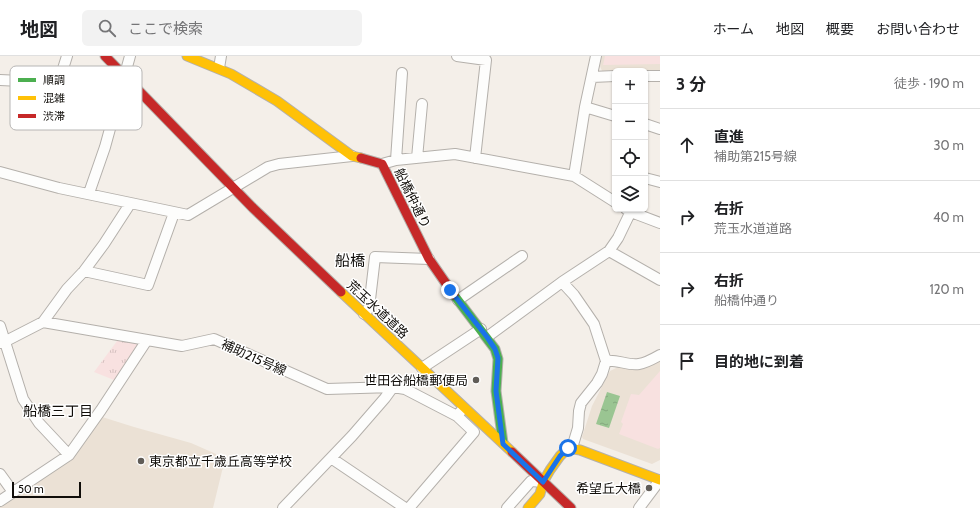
<!DOCTYPE html>
<html lang="ja">
<meta charset="utf-8">
<style>
body{margin:0;font-family:Cabin,"Noto Sans JP",sans-serif;background:#f2f2f2;color:#202124}
.controls{position:absolute;right:12px;top:12px;display:grid;overflow:hidden;border-radius:6px;box-shadow:0 1px 3px #0004}
.controls button{width:36px;height:36px;display:grid;place-items:center;padding:0;border:0;border-bottom:1px solid #e0e0e0;background:#fff;color:#202124;font:20px sans-serif}
.scale{position:absolute;left:12px;bottom:10px;width:69px;box-sizing:border-box;padding-left:4px;border:2px solid #100d09;border-top:0;font-size:11px;line-height:14px;white-space:nowrap;color:#100d09;-webkit-text-stroke:3px #fff;paint-order:stroke}
.stop{position:absolute;width:12px;height:12px;margin:-9px;border:3px solid #1a73e8;border-radius:50%;background:#fff}
.stop.end{background:#1a73e8;border-color:#fff;box-shadow:0 1px 4px #0008}
.list{margin:0;padding:0;list-style:none}
h2{display:flex;justify-content:space-between;align-items:center;height:52px;margin:0;padding:0 16px;font-size:17px}
h2 small{font-size:13px;font-weight:400;color:#757577}
.list li{display:grid;grid-template-columns:26px 1fr auto;gap:12px;align-items:center;box-sizing:border-box;height:72px;padding:0 16px;border-top:1px solid #e0e0e0}
.list b{display:block;font-size:15px;white-space:nowrap}
.list p{margin:0;font-size:13px;white-space:nowrap;color:#757577}
.list em{font-size:13px;font-style:normal;color:#757577}
.icon{flex:none;width:22px;height:22px;fill:none;stroke:currentColor;stroke-width:2;stroke-linecap:round;stroke-linejoin:round}
.map{position:relative;flex:none;width:660px;height:452px;overflow:hidden}
header{display:flex;align-items:center;gap:24px;box-sizing:border-box;height:56px;padding:0 20px;background:#fff;border-bottom:1px solid #e0e0e0}
header strong{font-size:19px}
nav{display:flex;gap:22px;margin-inline-start:auto;font-size:14px}
.search{width:280px;height:36px;background:#f2f2f2;display:flex;align-items:center;gap:10px;box-sizing:border-box;padding:0 14px;border-radius:6px;color:#757577;font-size:15px}
main{display:flex}
aside{flex:1;background:#fff}
.map>svg:first-child{display:block}
.built{fill:#ebe1d5}
.grass{fill:url(#grass-tufts)}
.pitch{fill:#f8e1e0}
.water{fill:url(#water-ripples)}
.lines{fill:none;stroke-linecap:round;stroke-linejoin:round}
.street-casing{stroke:#b4b0ab;stroke-width:12}
.fast-casing{stroke:#b4b0ab;stroke-width:11}
.slow-casing{stroke:#b4b0ab;stroke-width:11}
.jam-casing{stroke:#b4b0ab;stroke-width:11}
.street{stroke:#fdfdfc;stroke-width:10}
.fast{stroke:#4caf50;stroke-width:9}
.slow{stroke:#ffc107;stroke-width:9}
.jam{stroke:#c62828;stroke-width:9}
.route{stroke:#1a73e8;stroke-width:5}
.poi-dot{fill:#605c57;stroke:#fff;stroke-width:1.5}
.labels{text-anchor:middle;stroke-width:3;stroke-linejoin:round;paint-order:stroke}
.street-label{font-size:13px;fill:#100d09;stroke:#fff}
.poi-label{font-size:13px;fill:#100d09;stroke:#fff;text-anchor:end}
.neighbourhood-label{font-size:14px;fill:#100d09;stroke:#fff}
.quarter-label{font-size:15px;fill:#100d09;stroke:#fff}
.key{fill:#fff;stroke:#b7b6b5;stroke-width:1}
.key-label{font-size:11px;fill:#100d09}
</style>
<header>
<strong>地図</strong>
<div class="search"><svg class="icon" aria-label="search" viewBox="0 0 24 24"><circle cx="10" cy="10" r="6"/><path d="M15 15l6 6"/></svg>ここで検索</div>
<nav><a>ホーム</a><a>地図</a><a>概要</a><a>お問い合わせ</a></nav>
</header>
<main>
<div class="map">
<svg width="660" height="452" viewBox="0 0 660 452">
<defs>
<pattern id="grass-tufts" width="24" height="20" patternUnits="userSpaceOnUse"><rect width="24" height="20" fill="#f8e1e0"/><path d="M3 7l-1-3M5 7V3M7 7l1-3M15 17l-1-3M17 17v-4M19 17l1-3" fill="none" stroke="#d4c0bf"/></pattern>
<pattern id="water-ripples" width="26" height="14" patternUnits="userSpaceOnUse"><rect width="26" height="14" fill="#9ac592"/><path d="M2 4q2-2 4 0t4 0M15 11q2-2 4 0t4 0" fill="none" stroke="#84a87d"/></pattern>
</defs>
<rect width="100%" height="100%" fill="#f4efe9"/>
<path class="built" d="M602 0H660V14L602 15 600 10Z
M660 305V404L652 408 583 383 582 381 592 350 610 315 620 310 639 313Z
M99 360 134 371 191 387 216 398 223 411 213 452H0V446L70 399Z"/>
<path class="grass" d="M120 281 145 285 119 326 94 316Z"/>
<path class="pitch" d="M605 0H660V8L603 9Z
M660 315V392L658 393 619 378 623 368 621 366 631 338 639 339Z"/>
<path class="water" d="M607 336 620 340 609 372 596 368Z"/>
<g class="lines">
<defs>
<path id="street" d="M457 0 486 4 475 102
M219 12 221 0
M645 20H660
M592 21 615 20
M0 24 21 25 56 35 67 0
M585 51 615 60
M645 68 660 73
M417 102 422 48
M396 104 402 17
M382 108 396 104 455 98 574 120 615 146
M0 116 59 132 188 159 268 111 279 108 352 100
M574 120 585 51 596 0
M645 122 660 126
M89 137 105 91 130 0
M626 153 631 156 660 167
M609 195 660 224
M84 215 148 229 174 157
M562 226 574 239 594 268 606 305
M458 244 522 200
M364 258 369 252 375 201 429 203
M43 266 182 290 214 283 327 333 393 331 405 333 457 360
M0 270 23 343 39 367 69 399
M487 281 562 226 609 195 618 182 632 153
M0 287 6 285 43 266 67 233 84 215 104 188 128 151 129 147
M422 312 481 273
M572 392 578 372 579 355 581 347 597 327 602 318 606 305C617 303 628 310 639 308 646 307 653 303 660 299
M331 402 405 452
M0 418 13 436
M0 445 69 399 101 354 147 284
M283 452 352 380 385 342 393 331
M409 452 474 376 457 360 461 355
M507 452 531 425 543 426
M639 452 660 424"/>
<path id="fast" d="M454 239 495 293 498 303 496 335 503 387"/>
<path id="slow" d="M187 0 231 18 277 45 352 100 361 102
M341 236 512 396
M528 452 540 438 543 426 550 414 560 400 568 392 580 394 660 424"/>
<path id="jam" d="M105 0 253 152 341 236
M361 102 382 108 429 203 454 239
M512 396 571 452"/>
</defs>
<use href="#street" class="street-casing"/>
<use href="#fast" class="fast-casing"/>
<use href="#slow" class="slow-casing"/>
<use href="#jam" class="jam-casing"/>
<use href="#street" class="street"/>
<use href="#fast" class="fast"/>
<use href="#slow" class="slow"/>
<use href="#jam" class="jam"/>
</g>
<g class="lines">
<path class="route" d="M450 234 487 281 495 293 498 302 496 335 503 388 543 426 560 400 568 392"/>
</g>
<g class="poi-dot">
<circle cx="476" cy="324" r="4"/>
<circle cx="141" cy="405" r="4"/>
<circle cx="649" cy="432" r="4"/>
</g>
<g class="labels">
<g class="street-label">
<text transform="translate(413 142) rotate(64)" y="5">船橋仲通り</text>
<text transform="translate(378 253) rotate(43)" y="5">荒玉水道道路</text>
<text transform="translate(254 301) rotate(24)" y="5">補助215号線</text>
</g>
<g class="poi-label">
<text x="468" y="329">世田谷船橋郵便局</text>
<text x="149" y="410" text-anchor="start">東京都立千歳丘高等学校</text>
<text x="641" y="437">希望丘大橋</text>
</g>
<g class="neighbourhood-label">
<text x="58" y="360">船橋三丁目</text>
</g>
<g class="quarter-label">
<text x="350" y="210">船橋</text>
</g>
</g>
<rect x="10" y="10" width="132" height="64" rx="6" class="key"/>
<rect x="18" y="22" width="18" height="4" fill="#4caf50"/>
<rect x="18" y="40" width="18" height="4" fill="#ffc107"/>
<rect x="18" y="58" width="18" height="4" fill="#c62828"/>
<g class="key-label">
<text x="43" y="28">順調</text>
<text x="43" y="46">混雑</text>
<text x="43" y="64">渋滞</text>
</g>
</svg>
<div class="controls">
<button>+</button>
<button>−</button>
<button><svg class="icon" aria-label="locate" viewBox="0 0 24 24"><circle cx="12" cy="12" r="6"/><path d="M12 2v4M12 18v4M2 12h4M18 12h4"/></svg></button>
<button><svg class="icon" aria-label="layers" viewBox="0 0 24 24"><path d="M12 4l9 5-9 5-9-5zM3 14l9 5 9-5"/></svg></button>
</div>
<div class="scale">50 m</div>
<div class="stop" style="left:568px;top:392px"></div>
<div class="stop end" style="left:450px;top:234px"></div>
</div>
<aside>
<h2>3 分<small>徒歩 · 190 m</small></h2>
<ul class="list">
<li><svg class="icon" aria-label="ahead" viewBox="0 0 24 24"><path d="M12 20V5M6 11l6-6 6 6"/></svg><div><b>直進</b><p>補助第215号線</p></div><em>30 m</em></li>
<li><svg class="icon" aria-label="right" viewBox="0 0 24 24"><path d="M7 20v-9h11M14 6l5 5-5 5"/></svg><div><b>右折</b><p>荒玉水道道路</p></div><em>40 m</em></li>
<li><svg class="icon" aria-label="right" viewBox="0 0 24 24"><path d="M7 20v-9h11M14 6l5 5-5 5"/></svg><div><b>右折</b><p>船橋仲通り</p></div><em>120 m</em></li>
<li><svg class="icon" aria-label="arrive" viewBox="0 0 24 24"><path d="M6 21V4h12l-3 4 3 4H6"/></svg><div><b>目的地に到着</b></div></li>
</ul>
</aside>
</main>
